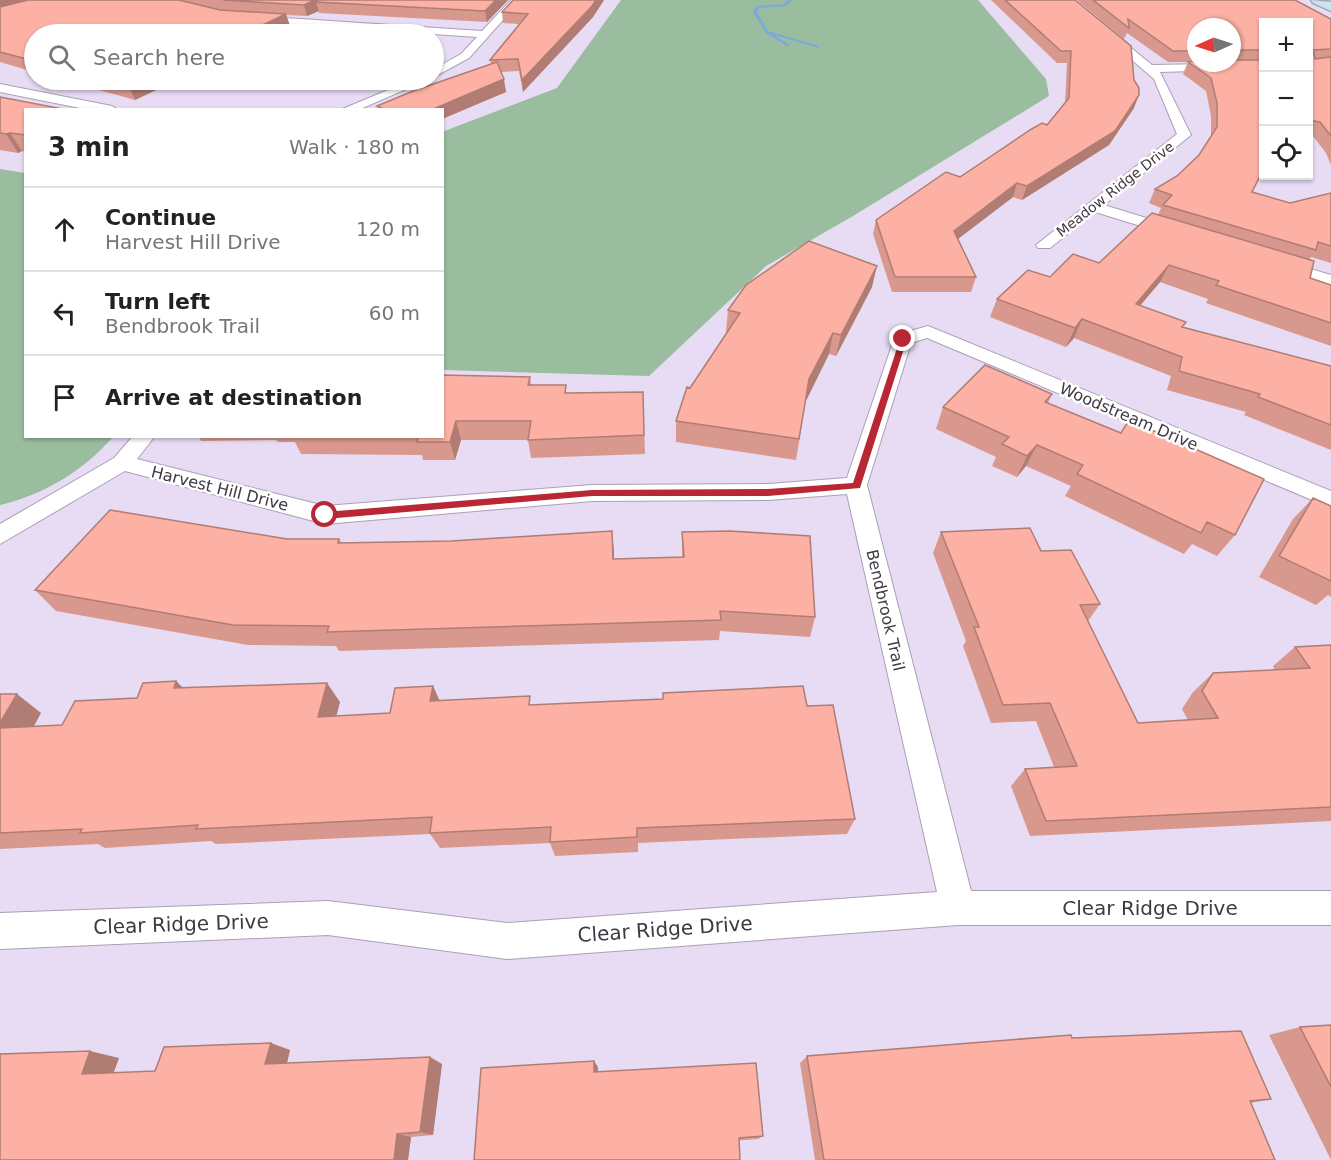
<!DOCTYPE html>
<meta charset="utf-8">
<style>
body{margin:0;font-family:"DejaVu Sans",sans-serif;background:#f6f6f6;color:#222}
.controls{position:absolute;right:18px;top:18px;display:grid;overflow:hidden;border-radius:0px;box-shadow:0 2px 4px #0004}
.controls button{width:54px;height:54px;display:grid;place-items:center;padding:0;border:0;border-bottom:2px solid #e0e0e0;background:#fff;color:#222;font:30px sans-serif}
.compass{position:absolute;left:1187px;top:18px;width:54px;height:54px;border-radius:50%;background:#fff;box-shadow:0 2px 4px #0004;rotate:267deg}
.stop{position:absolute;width:18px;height:18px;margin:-14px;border:4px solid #b82733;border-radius:50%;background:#fff}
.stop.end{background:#b82733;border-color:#fff;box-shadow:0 2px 6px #0008}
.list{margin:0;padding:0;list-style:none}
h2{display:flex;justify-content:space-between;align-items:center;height:78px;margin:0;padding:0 24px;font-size:26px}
h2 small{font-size:20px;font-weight:400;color:#767676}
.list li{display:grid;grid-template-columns:39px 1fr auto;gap:18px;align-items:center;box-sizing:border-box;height:84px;padding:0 24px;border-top:2px solid #e0e0e0}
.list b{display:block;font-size:22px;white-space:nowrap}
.list p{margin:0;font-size:20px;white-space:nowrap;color:#767676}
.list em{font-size:20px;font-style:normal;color:#767676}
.icon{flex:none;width:33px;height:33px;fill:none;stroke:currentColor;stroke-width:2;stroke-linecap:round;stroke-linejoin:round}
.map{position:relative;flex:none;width:1331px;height:1160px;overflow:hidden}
.search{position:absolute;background:#fff;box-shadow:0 2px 4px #0004;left:24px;top:24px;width:420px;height:66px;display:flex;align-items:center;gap:15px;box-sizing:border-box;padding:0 21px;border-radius:33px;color:#767676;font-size:22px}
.panel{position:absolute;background:#fff;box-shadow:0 2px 4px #0004;left:24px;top:108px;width:420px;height:330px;border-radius:0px}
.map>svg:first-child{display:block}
.green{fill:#99bd9e}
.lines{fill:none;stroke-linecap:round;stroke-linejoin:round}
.stream{fill:#7ca8dc;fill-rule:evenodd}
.minor-casing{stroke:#aaa0b5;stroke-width:2}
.secondary-casing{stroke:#aaa0b5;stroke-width:3}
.minor{fill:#fff;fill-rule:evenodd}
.secondary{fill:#c5e5f0;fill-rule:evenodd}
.wall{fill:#d9988d;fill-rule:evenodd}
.shaded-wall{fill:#b07c73}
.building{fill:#fcb1a4;stroke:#b07c73;stroke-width:1.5}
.route{fill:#b82733}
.labels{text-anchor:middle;stroke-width:5;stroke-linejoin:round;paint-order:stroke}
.far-street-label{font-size:14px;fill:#3e3942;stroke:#fff}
.street-label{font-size:16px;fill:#3e3942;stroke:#fff}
.near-street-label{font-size:20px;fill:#3e3942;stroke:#fff}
</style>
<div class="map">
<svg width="1331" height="1160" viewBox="0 0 1331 1160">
<rect width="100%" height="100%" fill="#e7dcf3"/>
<path class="green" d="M621 0H978L1046 79 1049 96 853 216 766 266 649 376 443 370 442 279 445 278 442 274V132L557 88Z
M0 169 25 173 26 436 113 437C84 470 44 495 0 505Z"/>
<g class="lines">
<path class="stream" d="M788 0H792L786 6 759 8 757 12 768 31 819 46V48L774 35 790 45 787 46 766 33 753 12 757 6 784 4Z"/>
<defs>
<path id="minor" d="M511 0H521L469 58 434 77V69L461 54 477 37 255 22 250 19 255 16 482 31Z
M1062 0H1073L1152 65 1264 63V69L1160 72 1191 135 1104 205 1182 229 1184 232 1182 235H1170L1095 212 1050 248H1038L1036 245 1177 134 1154 79Z
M412 80H427L358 110H340Z
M0 84 112 106 118 110H90L0 92Z
M1277 259 1331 275V286L1271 268 1269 264Z
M928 326 1331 491V508L927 338 911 343 867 485 971 891H1331V925H958L507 959 328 935 0 949V913L328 901 507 923 937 892 847 494 768 500 592 501 325 524 125 471 0 544V524L114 458 133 436H155L137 459 325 506 592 485 768 484 847 478 894 339 896 335Z"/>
<path id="secondary" d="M1311 0 1331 2V11L1313 3Z"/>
</defs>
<use href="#minor" class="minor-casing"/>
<use href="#secondary" class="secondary-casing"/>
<use href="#minor" class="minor"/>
<use href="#secondary" class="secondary"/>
</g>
<path class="wall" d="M0 0H508L487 22 319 13V11L307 16 286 15 290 26 271 34H34V72L0 62Z
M513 0H604L593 17 523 92 519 71 501 72 506 92 442 119V110H378L377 106 491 64 490 60 519 24 503 23 502 12Z
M991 0H1075L1134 108 1109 145 1022 200 1013 197 958 239 976 277 971 292H892L873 234 876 220 960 177 1047 125 1065 103 1067 63H1057Z
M1077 0H1295L1331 19V165L1326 153 1312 135 1308 134V22H1263V170L1252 192 1290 203 1331 193V263L1311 257 1309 260 1310 278 1331 285V346L1206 303 1208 299 1160 282 1140 306 1183 327 1331 366V450L1244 415 1246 412 1167 390 1171 376 1074 338 1066 347 990 317 997 299 1050 277 1099 263 1158 215 1161 208 1149 203 1155 189 1177 176 1199 155 1211 137V116L1206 91 1183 74 1188 62H1168L1127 33 1124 39ZM1196 27H1232V63H1196Z
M63 80H177L135 100Z
M0 97 26 110V152L22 151 18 153 0 150Z
M872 287 836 356 829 354 806 400 796 460 676 442V421L690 388 727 332 726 331 728 310Z
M442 375 530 377 531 385 568 393 643 392 645 454 531 458 528 440H461L455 460H423L422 455 301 454 295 442H278L276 440 201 441 199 436H442Z
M1052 394 1048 403 1235 535 1217 556 1192 544 1184 554 1065 496 1071 486 1026 466 1017 477 992 466 996 457 936 429 943 407Z
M1313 498 1331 506V597L1328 595 1316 605 1259 577 1293 519Z
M612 531 614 559 682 557V532L815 617 810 637 720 631 719 640 339 651 336 646 248 645 56 611 35 590 287 539H339L342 543 451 541Z
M941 532 1041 551 1100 604 1088 621 1138 723 1188 720 1182 709 1193 692 1213 673 1275 670 1273 666 1295 647 1331 645V821L1030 836 1011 786 1025 769 1054 767 1036 721 991 723 963 646 966 641 933 553Z
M176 681 183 688 340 702 336 716 390 713 433 686 440 701 532 705 807 706 855 819 847 834 638 843V852L555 856 550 843 440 848 430 834 216 844 211 841 105 848 98 844 0 849V694L41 713 33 727 62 725 137 698Z
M1331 1025V1160L1269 1035 1300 1027Z
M1072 1038 1271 1099 1251 1103 1275 1160H815L800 1063 807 1056Z
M290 1050 287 1063 442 1064 433 1135 411 1137 408 1160H0L119 1058 113 1073 155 1071Z
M598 1067V1072L763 1136 758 1139 474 1160Z"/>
<path class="shaded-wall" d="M0 0H46L0 9Z
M315 0H320L316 2 319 11 307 16 304 5Z
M496 0H508L487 22 485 11Z
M596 0H604L593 17 523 92 522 80Z
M286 14 290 26 271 34H243Z
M504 79 506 92 442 119V110H431Z
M146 80H177L135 100 129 87Z
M1139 95 1134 108 1109 145 1022 200 1027 186Z
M10 133 22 151 18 153 6 134Z
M1017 183 1013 197 950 245 954 231Z
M1169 265 1160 282 1126 322 1136 304Z
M877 266 872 287 836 356 841 335Z
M1082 319 1074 338 1066 347 1075 328Z
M833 333 829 354 806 401 809 379Z
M456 421 461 440 455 460 450 442Z
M1037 445 1026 466 1017 477 1027 456Z
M612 531 614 552V580L613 559Z
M176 681 194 699 174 688Z
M327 683 340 702 331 735 318 717Z
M433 686 441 705 430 701Z
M17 694 41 713 23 746 0 730V723Z
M271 1043 290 1050 285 1071 265 1064Z
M90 1051 119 1058 111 1080 82 1074Z
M430 1057 442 1064 433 1135 420 1132Z
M594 1061 598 1067V1078L594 1072Z
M397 1134 411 1137 408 1160H394Z"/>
<path class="building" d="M28 0H179L220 10 286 14 243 34H34V61L0 52V7Z
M223 0H315L304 5Z
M318 0H496L485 11 316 2Z
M513 0H596L592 6 522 80 518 59 490 60 528 14 502 12Z
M1005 0H1075L1131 46 1134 80 1139 88V95L1115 131 1027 186 1017 183 954 231 976 277H895L876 220 946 172 960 177 1030 130 1042 123 1047 125 1069 98 1071 51H1061Z
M1093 0H1295L1331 19V49L1313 50 1315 59 1331 57V136L1320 122 1308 120V22H1263V50H1232V27H1196V51H1173L1128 19 1129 28Z
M1232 60H1263V170L1252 192 1290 203 1331 193V246L1318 242 1316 250 1163 205 1172 195 1155 189 1177 176 1199 155 1217 127V103L1211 78 1188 62 1196 61V63H1232Z
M497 62 504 79 431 110H378L382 108 377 106 413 91Z
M101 80H146L129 87Z
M0 97 68 110H26V135L10 133 6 134 0 133Z
M1152 213 1314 261 1310 278 1331 285V323L1216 285 1219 281 1169 265 1136 304 1186 322 1182 327 1331 366V425L1258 397 1260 394 1179 371 1182 357 1082 319 1075 328 997 299 1028 270 1050 277 1073 254 1099 263Z
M809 241 877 266 841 335 833 333 809 379 799 439 676 421 687 387 690 388 740 313 728 310 746 285Z
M985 365 1052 394 1045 402 1121 433 1129 420 1264 479 1235 535 1207 522 1201 533 1077 474 1083 465 1037 445 1027 456 1002 444 1009 437 943 407Z
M442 375 530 377 528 385H566L565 393 643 392 644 435 528 440 531 421H456L450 442H417L418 437 338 436H442Z
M1313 498 1331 506V581L1279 556Z
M110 510 287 539H339L338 543 451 541 612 531 613 559 684 557 682 532 730 531 810 536 815 617 720 611 721 620 327 632 329 626 233 625 35 590Z
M1030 528 1041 551 1071 550 1100 604 1080 605 1138 723 1218 718 1202 691 1213 673 1310 668 1295 647 1331 645V807L1046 821 1025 769 1077 766 1050 703 1003 705 974 627H979L941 532Z
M176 681 174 688 327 683 318 717 390 713 395 688 433 686 430 701 530 696 529 705 663 699V693L803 686 807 706 833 705 855 819 637 828V837L550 842 551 827 430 833 432 817 196 829 198 825 80 833 82 829 0 833V728L62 725 75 701 137 698 143 683Z
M0 694H17L0 723Z
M1331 1025V1087L1300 1027Z
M1241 1031 1271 1099 1250 1101 1275 1160H824L807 1056 1071 1035 1072 1038Z
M271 1043 265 1064 430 1057 420 1132 397 1134 394 1160H0V1054L90 1051 82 1074 155 1071 164 1047Z
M594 1061V1072L756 1063 763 1136 739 1138 740 1160H474L481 1068Z"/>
<path class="route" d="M903 337 907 339 860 488 768 496H592L325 519 321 515 325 512 592 490 768 489 853 483 900 339Z"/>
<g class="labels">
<g class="far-street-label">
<text transform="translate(1115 189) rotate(-38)" y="5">Meadow Ridge Drive</text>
</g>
<g class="street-label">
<text transform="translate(1129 416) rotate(23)" y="6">Woodstream Drive</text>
<text transform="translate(220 488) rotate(14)" y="6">Harvest Hill Drive</text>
<text transform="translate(886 610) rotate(77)" y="6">Bendbrook Trail</text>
</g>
<g class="near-street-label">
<text x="1150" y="915">Clear Ridge Drive</text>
<text transform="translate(181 924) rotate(-2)" y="7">Clear Ridge Drive</text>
<text transform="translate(665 929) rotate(-4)" y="7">Clear Ridge Drive</text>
</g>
</g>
</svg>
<div class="controls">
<button>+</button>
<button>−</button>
<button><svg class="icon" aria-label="locate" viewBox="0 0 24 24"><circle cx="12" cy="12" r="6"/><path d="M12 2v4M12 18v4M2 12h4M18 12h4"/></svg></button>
</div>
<svg class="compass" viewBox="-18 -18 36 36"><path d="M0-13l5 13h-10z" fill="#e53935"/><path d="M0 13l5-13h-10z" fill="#767676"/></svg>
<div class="stop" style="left:325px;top:515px"></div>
<div class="stop end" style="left:903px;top:339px"></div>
<div class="search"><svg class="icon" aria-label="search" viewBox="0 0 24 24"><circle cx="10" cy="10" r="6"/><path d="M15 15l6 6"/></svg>Search here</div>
<section class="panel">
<h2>3 min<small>Walk · 180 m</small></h2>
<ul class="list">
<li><svg class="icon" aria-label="ahead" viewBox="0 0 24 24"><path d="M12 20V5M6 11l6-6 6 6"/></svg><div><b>Continue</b><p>Harvest Hill Drive</p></div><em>120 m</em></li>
<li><svg class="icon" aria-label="left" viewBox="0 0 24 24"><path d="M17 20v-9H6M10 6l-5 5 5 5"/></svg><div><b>Turn left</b><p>Bendbrook Trail</p></div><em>60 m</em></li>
<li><svg class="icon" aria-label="arrive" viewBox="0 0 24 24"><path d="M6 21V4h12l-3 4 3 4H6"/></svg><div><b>Arrive at destination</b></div></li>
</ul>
</section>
</div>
